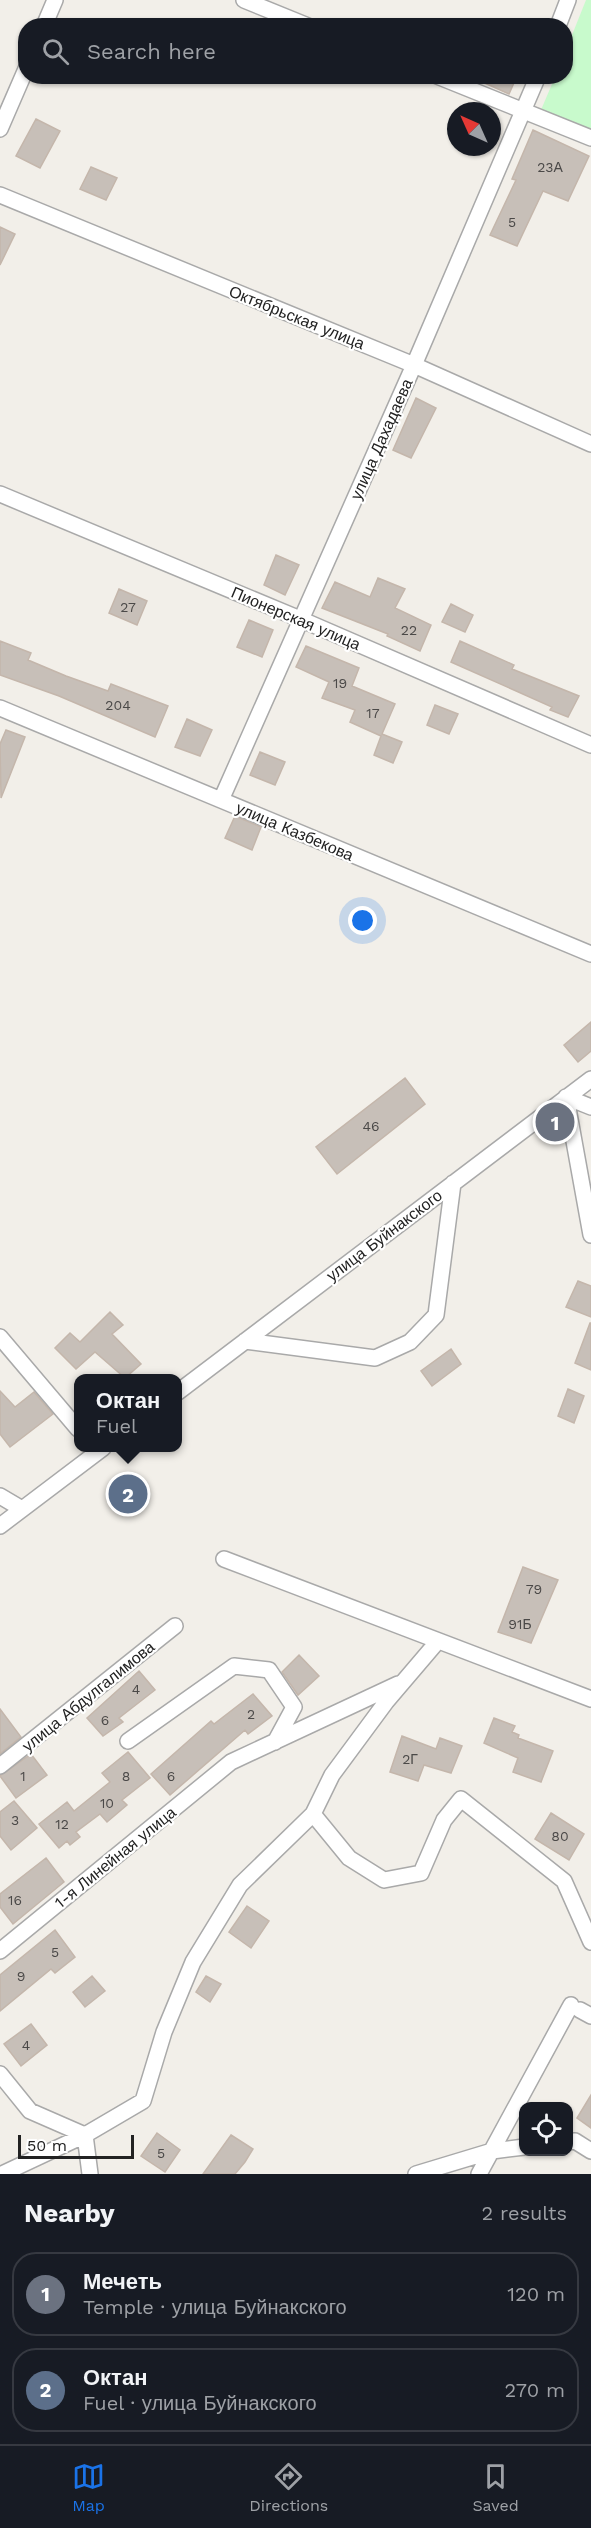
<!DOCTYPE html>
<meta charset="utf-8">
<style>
body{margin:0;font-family:"Work Sans",sans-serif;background:#20242c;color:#f1f3f6}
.controls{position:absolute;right:18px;bottom:18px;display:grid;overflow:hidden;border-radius:12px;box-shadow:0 2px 4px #0004}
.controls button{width:54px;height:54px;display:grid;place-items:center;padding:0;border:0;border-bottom:2px solid #363941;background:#171b24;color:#f1f3f6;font:30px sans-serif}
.compass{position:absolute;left:447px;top:102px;width:54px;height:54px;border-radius:50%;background:#171b24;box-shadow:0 2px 4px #0004;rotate:315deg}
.scale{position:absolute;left:18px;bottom:15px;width:116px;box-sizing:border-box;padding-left:6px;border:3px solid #222;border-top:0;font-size:16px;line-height:21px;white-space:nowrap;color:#222;-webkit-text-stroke:4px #fff;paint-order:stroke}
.you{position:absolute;left:363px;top:921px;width:21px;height:21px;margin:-15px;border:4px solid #fff;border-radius:50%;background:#1a73e8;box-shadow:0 0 0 9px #1a73e833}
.badge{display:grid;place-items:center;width:39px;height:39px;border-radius:50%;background:#1a73e8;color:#fff;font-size:20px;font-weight:700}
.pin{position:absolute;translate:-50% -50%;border:3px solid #fff;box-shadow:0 2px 6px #0006}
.popup{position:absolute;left:74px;top:1374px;width:108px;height:78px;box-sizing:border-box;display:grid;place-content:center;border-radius:12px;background:#171b24;filter:drop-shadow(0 2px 4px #0005);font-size:20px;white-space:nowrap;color:#9ea1a6}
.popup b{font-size:22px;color:#f1f3f6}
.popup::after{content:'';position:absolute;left:50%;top:100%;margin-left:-12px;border:12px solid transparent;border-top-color:#171b24}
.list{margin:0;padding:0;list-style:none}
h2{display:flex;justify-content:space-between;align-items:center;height:78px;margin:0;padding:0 24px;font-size:26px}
h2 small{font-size:20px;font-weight:400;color:#9ea1a6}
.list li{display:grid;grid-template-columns:39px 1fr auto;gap:18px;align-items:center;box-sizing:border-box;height:84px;margin:0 12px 12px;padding:0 12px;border:2px solid #363941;border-radius:24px}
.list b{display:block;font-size:22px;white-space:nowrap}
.list p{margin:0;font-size:20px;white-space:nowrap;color:#9ea1a6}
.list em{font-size:20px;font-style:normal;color:#9ea1a6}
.icon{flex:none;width:33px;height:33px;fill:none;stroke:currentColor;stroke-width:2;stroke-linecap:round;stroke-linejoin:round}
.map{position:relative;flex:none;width:591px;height:2174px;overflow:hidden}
.search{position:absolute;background:#171b24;box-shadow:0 2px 4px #0004;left:18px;right:18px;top:18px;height:66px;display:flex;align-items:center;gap:15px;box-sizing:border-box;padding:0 21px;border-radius:24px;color:#9ea1a6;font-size:22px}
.sheet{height:270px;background:#171b24}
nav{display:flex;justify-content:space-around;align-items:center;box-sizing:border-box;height:84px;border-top:2px solid #363941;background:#171b24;font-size:16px;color:#9ea1a6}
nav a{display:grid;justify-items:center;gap:3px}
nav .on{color:#1a73e8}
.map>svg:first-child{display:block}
.park{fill:#c8facc}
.building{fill:#c7bfb8;stroke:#c4b6ab;stroke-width:1.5}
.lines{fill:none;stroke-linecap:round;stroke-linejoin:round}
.minor-casing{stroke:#a9a9a9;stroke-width:18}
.minor{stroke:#fff;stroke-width:15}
.labels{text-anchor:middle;stroke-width:4.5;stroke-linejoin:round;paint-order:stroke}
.number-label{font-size:14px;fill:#4b4948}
.street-label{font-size:16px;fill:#222;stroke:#fff}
</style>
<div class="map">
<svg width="591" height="2174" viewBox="0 0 591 2174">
<rect width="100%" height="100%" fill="#f2efe9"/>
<path class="park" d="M586 0H591V139L538 117 555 77 566 76V50Z"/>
<path class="building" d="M469 76H517L509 94Z
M36 119 60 131 40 168 16 156Z
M533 130 589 156 568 201 543 191 517 246 490 235 516 180 512 179Z
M91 167 117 178 106 200 80 189Z
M0 227 15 234 0 265Z
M416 398 436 408 411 458 393 450Z
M276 555 299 565 285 595 264 585Z
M378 578 405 589 395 608 431 625 420 651 387 636 388 634 322 608 335 582 370 597Z
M119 589 147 601 137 625 109 613Z
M451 604 473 615 465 632 442 622Z
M249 620 273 630 262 657 237 647Z
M0 641 31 653 28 660 66 676 108 691 111 684 168 706 155 737 59 696 0 675Z
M460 641 514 665 512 669 579 696 568 717 550 710 552 707 451 662Z
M306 646 359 668 352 686 395 704 382 734 402 742 393 763 374 755 381 736 350 722 355 710 322 698 329 682 296 667Z
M435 705 458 714 449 734 427 725Z
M187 719 212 730 200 756 175 747Z
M6 730 25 737 1 798 0 744Z
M260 752 285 762 275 785 250 775Z
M235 816 261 827 252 850 225 838Z
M591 1022V1051L578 1062 564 1045Z
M405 1078 425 1104 337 1174 316 1147Z
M578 1281 591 1286V1317L566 1307Z
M110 1312 123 1325 112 1334 141 1364 125 1378 95 1352 76 1369 55 1348 70 1333 80 1342Z
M590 1323H591V1370L575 1363Z
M451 1349 461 1364 432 1386 421 1371Z
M568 1389 584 1396 574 1423 558 1416Z
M0 1391 15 1407 34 1392 53 1414 10 1447 0 1434Z
M523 1567 558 1580 531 1643 498 1632Z
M299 1655 319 1676 298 1695 282 1672Z
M139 1671 155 1690 119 1718 123 1722 103 1736 87 1718Z
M253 1694 272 1716 248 1734 245 1730 170 1795 151 1774 211 1721 214 1724Z
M0 1709 21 1737 0 1754Z
M494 1718 515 1726 512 1732 519 1735 518 1738 553 1751 541 1782 513 1772 518 1758 484 1743Z
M402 1736 436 1749 440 1738 462 1746 451 1773 424 1765 418 1781 390 1772Z
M128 1752 150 1778 122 1800 127 1805 107 1822 100 1814 76 1832 80 1837 70 1845 67 1841 59 1848 39 1824 67 1802 74 1811 110 1782 102 1773Z
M31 1754 47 1775 16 1798 0 1776Z
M14 1801 37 1828 11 1850 0 1836V1812Z
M551 1813 584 1834 569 1860 535 1839Z
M46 1858 64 1882 13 1924 0 1907V1894Z
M247 1906 269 1921 251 1948 229 1932Z
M55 1930 75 1957 55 1973 51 1969 0 2011V1975Z
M92 1976 105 1991 85 2007 73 1992Z
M206 1976 221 1984 210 2002 196 1992Z
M31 2024 47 2045 21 2066 4 2044Z
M591 2095V2128L577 2118Z
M157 2133 180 2150 165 2172 141 2156Z
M231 2135 253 2149 245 2162 235 2174H203Z"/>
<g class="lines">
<defs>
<path id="minor" d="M244 0 308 26
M44 26 55 0
M558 26 568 0
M437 76 591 138
M0 129 26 69
M0 195 414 365 591 444
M0 494 300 619 591 745
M0 708 591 954
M221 800 414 365 538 76
M566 1097 591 1235
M566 1097 591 1107
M0 1337 78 1429
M245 1341 375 1358 410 1342 436 1315 453 1183
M178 1392 591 1079
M0 1496 22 1509
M0 1526 103 1448
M224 1559 591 1699
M438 1641 386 1702 332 1775 313 1814 349 1858 384 1880 421 1873 444 1820 461 1799 564 1881 591 1942
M128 1741 234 1666 269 1670 294 1707 275 1742
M0 1766 175 1626
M0 1951 231 1762 398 1684
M580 2010 591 2016
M0 2074 30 2111 85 2135 90 2174
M568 2142 575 2141 591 2151
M2 2174 85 2135 143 2101 164 2032 193 1962 240 1885 313 1814
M416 2174 492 2151 524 2147
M479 2174 571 2005"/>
</defs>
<use href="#minor" class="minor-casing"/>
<use href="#minor" class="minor"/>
</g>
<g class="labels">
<g class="number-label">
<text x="550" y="172">23А</text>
<text x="512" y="227">5</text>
<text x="128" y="612">27</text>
<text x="409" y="635">22</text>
<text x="340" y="688">19</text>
<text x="118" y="710">204</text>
<text x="373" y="718">17</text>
<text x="371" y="1131">46</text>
<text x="534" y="1594">79</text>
<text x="520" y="1629">91Б</text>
<text x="136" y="1694">4</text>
<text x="251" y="1719">2</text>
<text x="105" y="1725">6</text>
<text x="410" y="1764">2Г</text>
<text x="23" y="1781">1</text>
<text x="126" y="1781">8</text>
<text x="171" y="1781">6</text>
<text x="107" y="1808">10</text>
<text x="15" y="1825">3</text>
<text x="62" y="1829">12</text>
<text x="560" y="1841">80</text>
<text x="15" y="1905">16</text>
<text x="55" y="1957">5</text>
<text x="21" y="1981">9</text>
<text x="26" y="2050">4</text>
<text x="161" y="2158">5</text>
</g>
<g class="street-label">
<text transform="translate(297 317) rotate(22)" y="6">Октябрьская улица</text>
<text transform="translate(381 439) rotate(-66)" y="6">улица Дахадаева</text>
<text transform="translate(296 618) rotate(23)" y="6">Пионерская улица</text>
<text transform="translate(295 831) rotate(23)" y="6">улица Казбекова</text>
<text transform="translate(384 1235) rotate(-37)" y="6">улица Буйнакского</text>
<text transform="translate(88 1696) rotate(-39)" y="6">улица Абдулгалимова</text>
<text transform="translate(115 1857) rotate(-39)" y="6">1-я Линейная улица</text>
</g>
</g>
</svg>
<div class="controls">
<button><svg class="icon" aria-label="locate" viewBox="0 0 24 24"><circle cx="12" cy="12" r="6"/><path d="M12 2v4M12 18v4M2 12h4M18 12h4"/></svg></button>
</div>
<svg class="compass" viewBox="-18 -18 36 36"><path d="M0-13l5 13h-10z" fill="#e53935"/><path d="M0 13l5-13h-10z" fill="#9ea1a6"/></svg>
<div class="scale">50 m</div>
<div class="you"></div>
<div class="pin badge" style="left:555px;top:1122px;background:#6b7280">1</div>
<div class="pin badge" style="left:128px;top:1494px;background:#5c6f8a">2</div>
<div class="popup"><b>Октан</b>Fuel</div>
<div class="search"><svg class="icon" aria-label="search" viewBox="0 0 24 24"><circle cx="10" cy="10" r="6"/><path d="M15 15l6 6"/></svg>Search here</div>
</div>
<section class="sheet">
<h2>Nearby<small>2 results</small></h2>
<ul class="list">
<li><span class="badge" style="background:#6b7280">1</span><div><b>Мечеть</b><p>Temple · улица Буйнакского</p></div><em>120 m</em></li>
<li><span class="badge" style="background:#5c6f8a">2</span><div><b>Октан</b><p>Fuel · улица Буйнакского</p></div><em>270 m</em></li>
</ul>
</section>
<nav>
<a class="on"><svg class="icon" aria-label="map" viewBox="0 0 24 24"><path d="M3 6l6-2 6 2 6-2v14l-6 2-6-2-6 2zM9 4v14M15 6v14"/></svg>Map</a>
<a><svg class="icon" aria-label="directions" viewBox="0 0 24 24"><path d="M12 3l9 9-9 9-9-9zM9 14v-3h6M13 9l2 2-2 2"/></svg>Directions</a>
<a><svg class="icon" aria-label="saved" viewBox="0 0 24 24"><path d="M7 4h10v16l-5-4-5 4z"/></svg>Saved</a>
</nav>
